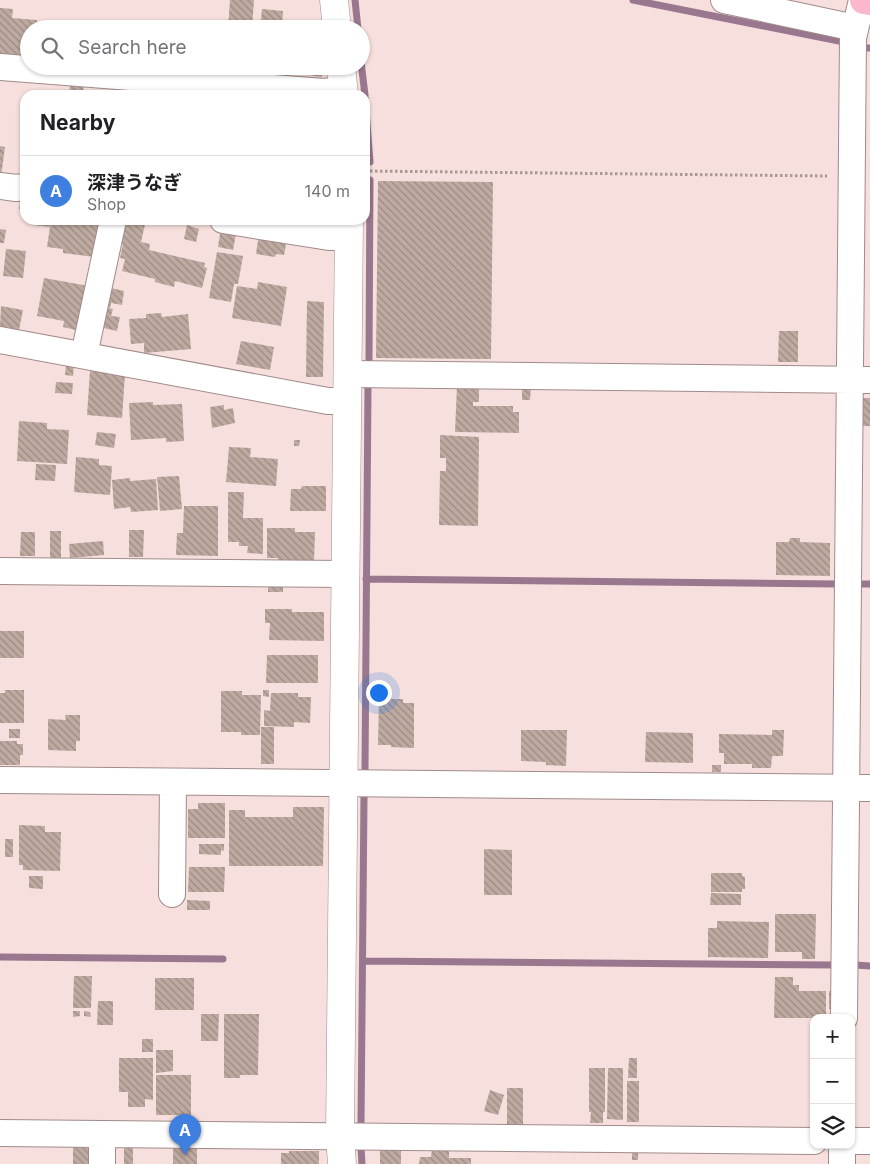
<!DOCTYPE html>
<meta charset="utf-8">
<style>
body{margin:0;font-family:Inter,"Noto Sans JP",sans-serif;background:#f2f2f2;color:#202124}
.controls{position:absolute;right:15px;bottom:15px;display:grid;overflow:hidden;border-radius:10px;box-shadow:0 1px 4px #0004}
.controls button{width:45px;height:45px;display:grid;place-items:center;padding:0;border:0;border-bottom:1px solid #e0e0e0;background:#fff;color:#202124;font:25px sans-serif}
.you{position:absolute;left:378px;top:692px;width:18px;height:18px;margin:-12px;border:4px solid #fff;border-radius:50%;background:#1a73e8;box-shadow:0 0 0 8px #1a73e833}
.badge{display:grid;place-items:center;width:32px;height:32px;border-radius:50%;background:#0b8043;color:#fff;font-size:16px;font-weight:700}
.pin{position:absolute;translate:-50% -41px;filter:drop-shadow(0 1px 2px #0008)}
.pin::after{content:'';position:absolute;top:26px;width:18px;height:15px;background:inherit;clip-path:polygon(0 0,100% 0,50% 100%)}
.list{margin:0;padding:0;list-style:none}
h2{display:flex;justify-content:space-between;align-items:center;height:65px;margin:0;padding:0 20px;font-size:21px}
h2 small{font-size:16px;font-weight:400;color:#757577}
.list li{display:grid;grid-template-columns:32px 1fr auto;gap:15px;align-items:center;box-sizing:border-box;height:70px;padding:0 20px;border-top:1px solid #e0e0e0}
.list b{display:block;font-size:19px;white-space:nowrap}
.list p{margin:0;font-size:16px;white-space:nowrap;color:#757577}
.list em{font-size:16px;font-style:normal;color:#757577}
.icon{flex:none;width:28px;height:28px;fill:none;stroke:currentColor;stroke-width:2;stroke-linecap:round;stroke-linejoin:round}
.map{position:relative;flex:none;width:870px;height:1164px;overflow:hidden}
.search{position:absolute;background:#fff;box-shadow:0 1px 4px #0004;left:20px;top:20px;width:350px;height:55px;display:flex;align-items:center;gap:12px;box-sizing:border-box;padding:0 18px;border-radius:28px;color:#757577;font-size:19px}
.panel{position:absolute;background:#fff;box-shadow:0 1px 4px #0004;left:20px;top:90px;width:350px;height:135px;border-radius:15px}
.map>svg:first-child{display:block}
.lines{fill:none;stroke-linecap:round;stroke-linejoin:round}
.stream{stroke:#99778e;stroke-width:7}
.building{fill:url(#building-back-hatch)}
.minor-casing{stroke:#a18b8a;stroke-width:28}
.tertiary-casing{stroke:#a18b8a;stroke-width:29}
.trunk-casing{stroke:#fff;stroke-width:29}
.path{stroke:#aa9896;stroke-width:3;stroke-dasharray:2.5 2.5;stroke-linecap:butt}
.minor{stroke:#fff;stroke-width:26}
.tertiary{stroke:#fff;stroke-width:28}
.trunk{stroke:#fcb7cc;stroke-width:28}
</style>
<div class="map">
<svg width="870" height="1164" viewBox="0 0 870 1164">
<defs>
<pattern id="building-back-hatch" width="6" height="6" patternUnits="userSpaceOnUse" patternTransform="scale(1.25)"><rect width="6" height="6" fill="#beaaa1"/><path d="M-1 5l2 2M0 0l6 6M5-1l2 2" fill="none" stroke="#9b8a83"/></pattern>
</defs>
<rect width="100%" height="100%" fill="#f7dfdd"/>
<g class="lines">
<path class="stream" d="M355 0 358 29
M633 0 839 41
M868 48H870
M361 62 365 95
M365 97 370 162
M369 359 370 180
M366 579 838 584
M858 584H870
M365 769 368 387
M0 957 223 959
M363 961 834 965
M855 965 870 966
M361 1124 364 797
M361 1148 362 1164"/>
</g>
<path class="building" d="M230 0H254L252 29H228Z
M0 8 13 9 12 18 37 20 36 29H29V57L0 55Z
M262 9 283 11 282 27H286V29H260Z
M210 66H238V70L210 68Z
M257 66H321L322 77 309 75V73L257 69Z
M70 84 84 85 83 95H69Z
M156 89 183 91V95H155Z
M0 146 5 147 1 177H0Z
M378 181 493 182 491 359 376 358Z
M23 192H25V210L19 209Z
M34 220H99L95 257 63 253V249L47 247 50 227 33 225Z
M125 220H146L141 242 150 244 149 250 205 263 204 267 207 268 202 288 175 281 174 287 155 282V279L122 271 125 259 120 258 123 244H120Z
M187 225 199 229 196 242 184 239Z
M221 227 237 229 233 250 218 247Z
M0 229 6 230 4 243H0Z
M259 234 287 239 284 255 276 254 275 257 256 254Z
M6 249 26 251 23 278 3 276Z
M217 252 243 256 238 284H234L231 302 209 298Z
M44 278 94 287 80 331 63 327 64 321 37 316Z
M258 282 287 287 281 326 232 318 237 286 257 289Z
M107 287 124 291 122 305 111 303 110 308 103 306Z
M307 301 324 302 323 377H306Z
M1 306 23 310 19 330 0 326Z
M103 307 113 309 111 316 120 317 117 331 99 327Z
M161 313 162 317 188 314 191 349 144 353V343L131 344 129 319 146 318V314Z
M779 331H798V362H778Z
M241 341 274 347 270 370 236 364Z
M66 365 74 366 73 376 65 375Z
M90 371 125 374 122 418 87 415Z
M56 382 73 383 72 394 55 393Z
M457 386H479V402H473V406H513V412H519V433L455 432Z
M522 387 531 388 530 400H522Z
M859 398H870V426H859Z
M153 402V405L182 404 184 441 166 442V438L131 440 129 403Z
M224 405V410L233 408 235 423 212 428 210 407Z
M19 421 47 423V429L69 430 67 464 17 461Z
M97 432 116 434 114 448 95 445Z
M440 435 479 437 478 526 439 525 440 471H446V458H440Z
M294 440H300L299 446H294Z
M229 447 251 448 250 457 278 459 276 486 226 482Z
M76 457 99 459V465L112 466 110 495 74 492Z
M36 464 56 465 55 481 35 480Z
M179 476 182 509 160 511 157 477Z
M130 478V481L156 479 158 510 131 512 130 507 114 509 112 480Z
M302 486H326V511H290L291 489H301Z
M228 492H244L243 518H263V554L247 553 248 546H239V542H228Z
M184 506H218V556L176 555 177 533H183Z
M267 528H295V532H315L314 562H278V558H267Z
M129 530H144L143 557H129Z
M50 531H61V562L50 561Z
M21 532H35V556H20Z
M790 538H800V542L830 543V576L776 575V542H789Z
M103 541 104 555 70 558 69 544Z
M268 587H283V592H268Z
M265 609H292V612H324V641L269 640 270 623H265Z
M0 631H24V658H0Z
M267 655H318V683H266Z
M5 690H24V723H0V693H5Z
M263 690H269V697L263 696Z
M221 691H242V695H261L260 735H241V732H221Z
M271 693H298V697H311L310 723 294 722V727L264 726V710L270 711Z
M379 699H403V703H414V748L391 747V745H378Z
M65 715H80V741H76V751L48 750V719L66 720Z
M261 727H274V764H261Z
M9 729H20V738H9Z
M521 730H567L566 766 546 765V762L521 761Z
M772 730H784L783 756H772L771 768H752V764H724V753H719V734L772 735Z
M646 732 693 733V763L645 762Z
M0 741H17V744H23V755H20V765H0Z
M712 765H721V772H712Z
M198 803H225V838H188V809H198Z
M293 807H324L323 866H229V810H245V817H293Z
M19 825 45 826V832H61L60 871 23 870V865H19Z
M5 839H13V857H5Z
M199 844H224V851L221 850V855L199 854Z
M484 849 512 850V895H484Z
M189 867H225L224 892H188Z
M711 873H742V876L745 877V889H742V892H711Z
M29 876H43V889L29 888Z
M711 893 741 894V905H710Z
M187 900 210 901V910H187Z
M775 914H816L815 959H802V952H775Z
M717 921 769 922 768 958 708 957V928H717Z
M74 976H92L91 1008H73Z
M775 977H793V985H799V991H826V1018H774Z
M155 978H194V1010H155Z
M829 991H834V1009H829Z
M98 1001H113V1025H97Z
M73 1011H80V1016L73 1017Z
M84 1011 90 1012 91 1017 84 1016Z
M201 1014H219L218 1041H201Z
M224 1014H259L258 1075H240V1078H224Z
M142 1039H153V1052H142Z
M156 1050H173V1071L156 1073Z
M119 1058H153V1100L145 1099V1107H128V1092H119Z
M629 1058H637V1078H628Z
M589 1068H605V1112H603V1123H590L591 1112H589Z
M608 1068H623V1120L607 1119Z
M156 1075H191V1115H156Z
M627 1081H639V1122H627Z
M507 1088H523V1126L507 1125Z
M490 1090 504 1095 498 1115 484 1111Z
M124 1146H133V1164H124Z
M173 1146H197V1164H173Z
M73 1147 88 1148V1164H73Z
M380 1149H401V1164H380Z
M432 1149 449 1150V1158H471V1164H419L420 1157H431Z
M289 1151H319V1164H281V1153H289Z
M632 1153H638V1160H632Z"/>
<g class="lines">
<defs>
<path id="minor" d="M724 0 855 28
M0 67 324 92 343 90
M0 186 16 188 25 187
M223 220 329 237H349
M0 340 328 401H347
M84 355 113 220
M348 374 870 380
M0 571 346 574
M0 780 870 788
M172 894 173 782
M844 1018 853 38 862 0
M0 1133 814 1141
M851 1141H870
M102 1164V1134
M842 1164V1145"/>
<path id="tertiary" d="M334 0 337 29
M341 66 344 95
M342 1164 340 1136 349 220"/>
<path id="trunk" d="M864 0 870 1"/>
</defs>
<use href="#minor" class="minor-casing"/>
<use href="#tertiary" class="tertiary-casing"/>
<use href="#trunk" class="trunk-casing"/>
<path class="path" d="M365 171 827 176"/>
<use href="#minor" class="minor"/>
<use href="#tertiary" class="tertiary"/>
<use href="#trunk" class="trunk"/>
</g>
</svg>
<div class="controls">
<button>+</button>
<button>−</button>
<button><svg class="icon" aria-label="layers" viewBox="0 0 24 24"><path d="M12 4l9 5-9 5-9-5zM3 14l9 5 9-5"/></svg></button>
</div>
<div class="you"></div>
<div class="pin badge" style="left:185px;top:1155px;background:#3f7fe0">A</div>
<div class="search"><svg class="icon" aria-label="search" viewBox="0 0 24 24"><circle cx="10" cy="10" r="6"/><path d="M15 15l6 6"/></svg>Search here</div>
<section class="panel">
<h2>Nearby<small></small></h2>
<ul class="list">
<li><span class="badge" style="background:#3f7fe0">A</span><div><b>深津うなぎ</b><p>Shop</p></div><em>140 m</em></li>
</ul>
</section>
</div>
